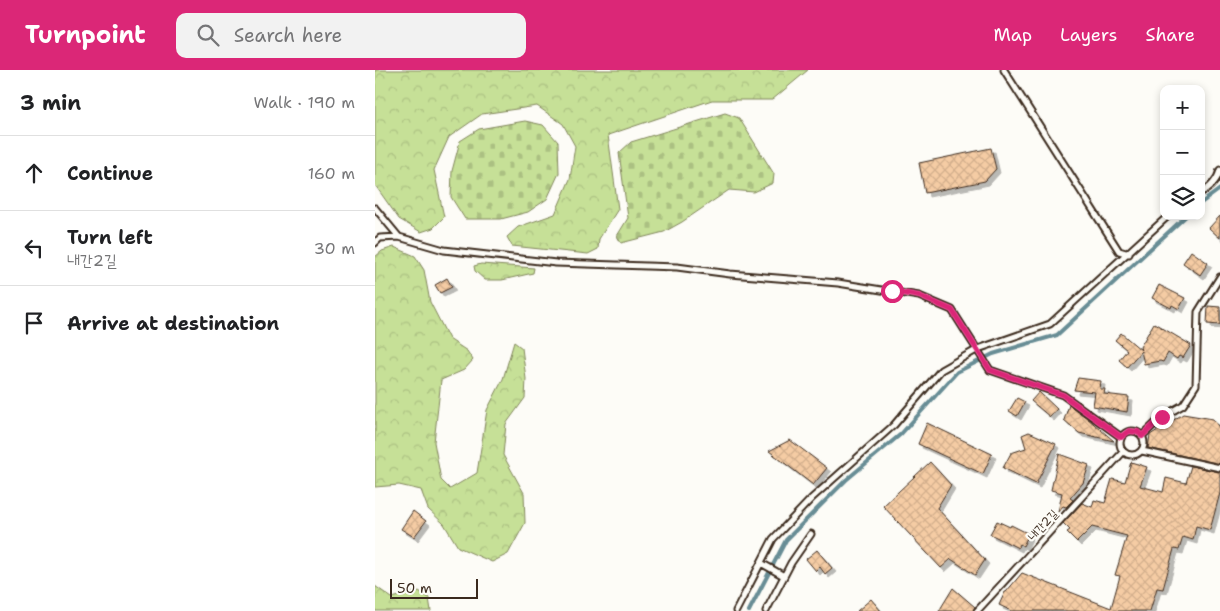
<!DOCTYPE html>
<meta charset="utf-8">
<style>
body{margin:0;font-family:"Shantell Sans","Poor Story",sans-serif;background:#f2f2f2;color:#202124}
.controls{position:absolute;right:15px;top:15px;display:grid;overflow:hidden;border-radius:10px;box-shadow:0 2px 8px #0003}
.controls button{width:45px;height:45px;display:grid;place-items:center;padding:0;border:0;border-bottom:1px solid #e0e0e0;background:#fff;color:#202124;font:25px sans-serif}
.scale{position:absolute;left:15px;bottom:12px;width:88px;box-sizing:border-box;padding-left:5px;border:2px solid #3b2a1e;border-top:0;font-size:14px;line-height:18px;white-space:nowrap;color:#3b2a1e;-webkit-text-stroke:4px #fdfcf7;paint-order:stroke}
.stop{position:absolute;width:15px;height:15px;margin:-11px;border:4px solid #db2777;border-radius:50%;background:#fff}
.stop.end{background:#db2777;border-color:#fff;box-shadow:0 1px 5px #0008}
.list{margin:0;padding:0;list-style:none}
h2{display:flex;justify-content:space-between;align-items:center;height:65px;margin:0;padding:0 20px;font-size:21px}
h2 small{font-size:16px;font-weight:400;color:#757577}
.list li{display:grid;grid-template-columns:32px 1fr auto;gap:15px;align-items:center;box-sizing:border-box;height:75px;padding:0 20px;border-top:1px solid #e0e0e0}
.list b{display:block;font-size:19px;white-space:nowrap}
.list p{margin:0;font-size:16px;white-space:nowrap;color:#757577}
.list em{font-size:16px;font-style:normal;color:#757577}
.icon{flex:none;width:28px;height:28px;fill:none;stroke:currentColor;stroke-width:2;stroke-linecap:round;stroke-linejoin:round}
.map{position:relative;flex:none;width:845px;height:541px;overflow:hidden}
header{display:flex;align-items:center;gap:30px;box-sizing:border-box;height:70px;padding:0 25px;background:#db2777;color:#fff}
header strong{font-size:24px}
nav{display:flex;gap:28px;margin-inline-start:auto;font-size:18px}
.search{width:350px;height:45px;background:#f2f2f2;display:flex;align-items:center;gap:12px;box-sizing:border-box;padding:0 18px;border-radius:10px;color:#757577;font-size:19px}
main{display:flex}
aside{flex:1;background:#fff}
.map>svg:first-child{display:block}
.forest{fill:url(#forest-crowns);stroke:#80855a}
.cemetery{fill:url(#cemetery-stones);stroke:#80855a}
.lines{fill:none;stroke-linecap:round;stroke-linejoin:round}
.stream{stroke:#678d95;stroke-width:4}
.building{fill:url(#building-cross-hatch);stroke:#3b2a1e;filter:url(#shadow)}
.service-casing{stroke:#3b2a1e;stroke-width:9}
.service{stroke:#fdfcf7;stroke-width:5}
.route{stroke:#db2777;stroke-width:6}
.labels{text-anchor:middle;stroke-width:4.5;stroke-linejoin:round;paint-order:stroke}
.street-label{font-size:12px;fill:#3b2a1e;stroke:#fdfcf7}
</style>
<header>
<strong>Turnpoint</strong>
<div class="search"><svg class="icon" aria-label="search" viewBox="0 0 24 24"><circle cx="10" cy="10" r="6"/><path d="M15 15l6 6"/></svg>Search here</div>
<nav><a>Map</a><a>Layers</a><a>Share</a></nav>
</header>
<main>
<aside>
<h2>3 min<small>Walk · 190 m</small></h2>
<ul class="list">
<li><svg class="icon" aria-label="ahead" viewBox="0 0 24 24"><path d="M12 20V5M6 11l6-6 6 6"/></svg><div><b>Continue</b></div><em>160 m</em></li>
<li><svg class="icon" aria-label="left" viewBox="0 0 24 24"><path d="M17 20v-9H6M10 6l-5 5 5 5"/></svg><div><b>Turn left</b><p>내간2길</p></div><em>30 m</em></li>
<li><svg class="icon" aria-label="arrive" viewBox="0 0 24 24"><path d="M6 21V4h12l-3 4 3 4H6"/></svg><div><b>Arrive at destination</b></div></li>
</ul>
</aside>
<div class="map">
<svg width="845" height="541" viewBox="0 0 845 541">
<defs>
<pattern id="forest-crowns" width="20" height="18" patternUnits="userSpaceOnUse" patternTransform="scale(1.25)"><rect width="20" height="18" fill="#c6e097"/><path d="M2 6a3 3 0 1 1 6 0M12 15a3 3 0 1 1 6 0" fill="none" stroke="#abc082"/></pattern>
<pattern id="cemetery-stones" width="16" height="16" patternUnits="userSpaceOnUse" patternTransform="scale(1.25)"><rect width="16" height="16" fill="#c6e097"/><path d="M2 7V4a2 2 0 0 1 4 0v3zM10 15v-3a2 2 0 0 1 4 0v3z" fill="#abc082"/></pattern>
<pattern id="building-cross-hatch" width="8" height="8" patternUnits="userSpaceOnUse" patternTransform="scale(1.25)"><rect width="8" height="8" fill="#f5cca4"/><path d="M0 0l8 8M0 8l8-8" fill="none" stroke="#d3af8d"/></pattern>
<filter id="shadow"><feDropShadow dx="4" dy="4" stdDeviation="0" flood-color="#0004"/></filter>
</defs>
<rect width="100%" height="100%" fill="#fdfcf7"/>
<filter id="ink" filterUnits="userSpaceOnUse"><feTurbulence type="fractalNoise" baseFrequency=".02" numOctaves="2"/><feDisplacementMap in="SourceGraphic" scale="10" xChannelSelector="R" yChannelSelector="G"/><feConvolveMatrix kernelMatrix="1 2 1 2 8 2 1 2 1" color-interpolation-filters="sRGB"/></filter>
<g filter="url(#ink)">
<path class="forest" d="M0 0H433L397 30H337L233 65 243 139 224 169 223 179 213 184 137 176 132 167 143 157 180 144 195 109 200 76 188 54 162 36 107 44 74 67 59 100 69 147 58 158 46 162 24 149 0 115Z
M19 177 40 186 49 200 55 232 74 269 92 281 98 290 89 300 66 310 59 372 66 410 75 419 102 403 112 340 128 309 139 272 147 278 151 309 150 328 131 354 128 385 149 423 150 453 133 484 117 492 83 477 69 454 53 439 46 420 24 415 0 417V187L7 181Z
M106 194 159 198 158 203 127 210H110L100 201 99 196Z
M0 516 17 528 44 521 54 528 56 541H0Z"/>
<path class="cemetery" d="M350 43 364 48 399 104 398 113 379 122 354 120 307 152 289 162 246 173 242 166 253 148 244 83 256 72Z
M150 51 168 55 183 72 184 103 172 129 153 142 126 149H90L76 127 77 101 85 71 104 59Z"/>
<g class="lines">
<path class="stream" d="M826 133 845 119
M374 541 411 470 471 410 526 364 582 302 618 284 682 265 811 146"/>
</g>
<path class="building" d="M616 78 621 99 610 111 550 123 544 93Z
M845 146V168L834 158Z
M816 181 833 193 825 205 808 193Z
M72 208 77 217 65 223 60 215Z
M784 215 810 228 804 239 797 235 796 238 777 228Z
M833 236 845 237V255L832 254Z
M779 253 816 275 808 288 804 286 802 289 793 283 788 292 785 291 769 294 766 281 752 297 744 290 752 280 740 270 746 263 766 280 765 277Z
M703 308 726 311 725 319H730L729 324 754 327 752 342 718 336 720 322 699 320Z
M664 322 682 339 675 347 656 331Z
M642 328 650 332 642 346 634 341Z
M694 335 712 348 739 371 704 363 689 350Z
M808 344 838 349 845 359V394L773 378 775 365Z
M552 353 617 384 608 404 543 374Z
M654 362 681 374 661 414 628 398 636 383 651 378 647 365Z
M415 370 452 398 438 415 394 381Z
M684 384 714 395 708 413 695 428 698 430 691 437 688 436 683 442 687 423 676 420Z
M555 392 576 415 562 438 610 490 600 505 576 489 566 498 508 436Z
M756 392 772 397 765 416 788 422 791 408 811 413 816 396 845 402V423L835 460 821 456 818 470 808 467 804 480 799 479 788 519 782 518 775 541H637L624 535 630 522H631L647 503 736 538 745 506 740 505 752 466 717 457 702 472 692 462 695 460 688 453 707 433 717 437 719 430 730 433 737 409 750 412Z
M38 441 51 451 39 467 26 459Z
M622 451 635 457 636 455 654 464 648 476 645 474 643 478 615 464Z
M442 480 457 498 450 504 445 497 441 501 431 489Z
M578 518 600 537 598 541H564Z
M496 529 506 541H482Z"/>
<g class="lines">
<defs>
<path id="service" d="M629 0 744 181 754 184
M826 122C835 119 843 109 845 100
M0 138 24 167
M0 173 5 168 24 167 69 180 181 193 302 197 355 204 463 213 544 226 577 240 615 300 688 325 746 367
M745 373a12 12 0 1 1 24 0a12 12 0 1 1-24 0Z
M767 366 787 347 808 335 821 315 823 242 845 207
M767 381 845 398
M386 493 409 506
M361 541 398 469 437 428 519 355 566 300 603 279 675 254 793 146
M391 541 416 493 436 464
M602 541 748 382"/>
</defs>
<use href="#service" class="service-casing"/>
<use href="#service" class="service"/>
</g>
</g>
<g class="lines" filter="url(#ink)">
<path class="route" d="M517 221 544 226 577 240 615 300 688 325 746 367 754 361 763 362 767 366 787 347"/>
</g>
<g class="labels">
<g class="street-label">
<text transform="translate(668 455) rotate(-47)" y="4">내간2길</text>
</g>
</g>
</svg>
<div class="controls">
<button>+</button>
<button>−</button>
<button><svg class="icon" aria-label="layers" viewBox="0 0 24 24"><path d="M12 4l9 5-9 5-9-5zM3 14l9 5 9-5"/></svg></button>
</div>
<div class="scale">50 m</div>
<div class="stop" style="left:517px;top:221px"></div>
<div class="stop end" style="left:787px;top:347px"></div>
</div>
</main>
